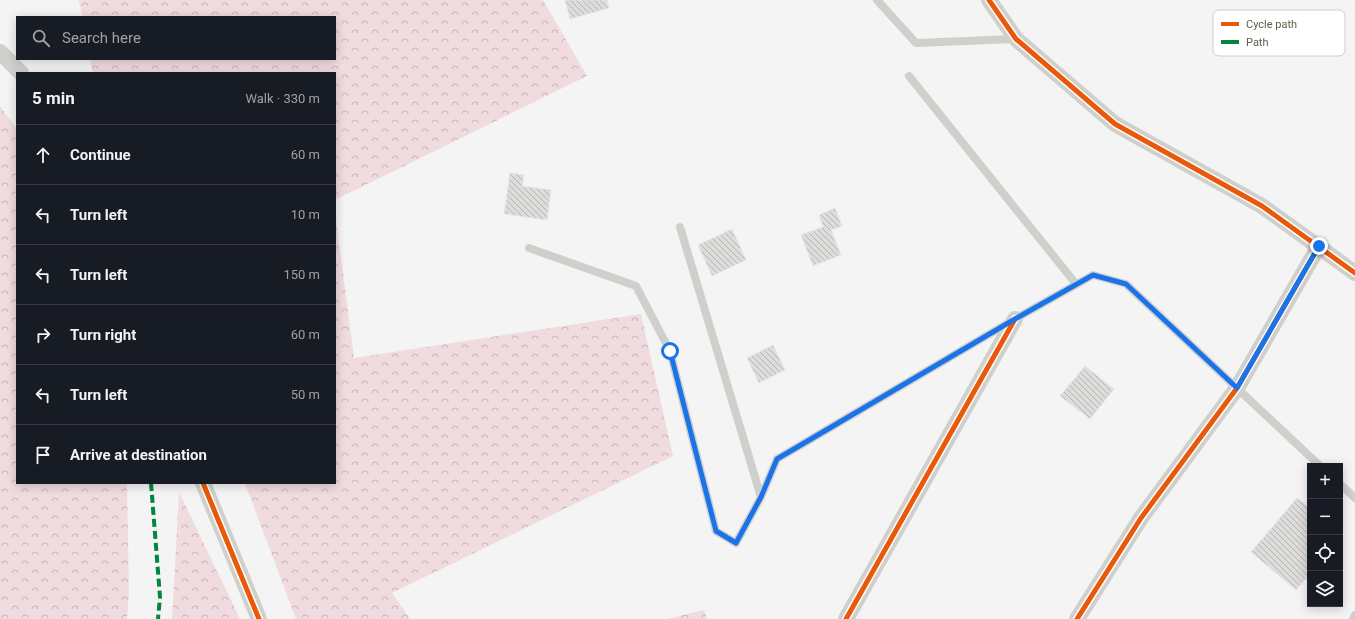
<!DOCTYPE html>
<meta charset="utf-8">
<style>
body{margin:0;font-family:Roboto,sans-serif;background:#242831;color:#f1f3f6}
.controls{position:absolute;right:12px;bottom:12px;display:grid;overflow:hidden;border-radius:0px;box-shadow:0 2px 10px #0003}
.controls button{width:36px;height:36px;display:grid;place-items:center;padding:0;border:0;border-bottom:1px solid #363941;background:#171b24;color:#f1f3f6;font:20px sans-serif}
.stop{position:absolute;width:12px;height:12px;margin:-9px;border:3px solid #1a73e8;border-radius:50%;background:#fff}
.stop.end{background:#1a73e8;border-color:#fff;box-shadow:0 1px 4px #0008}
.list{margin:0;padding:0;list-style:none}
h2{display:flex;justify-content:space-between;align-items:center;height:52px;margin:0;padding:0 16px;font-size:17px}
h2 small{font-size:13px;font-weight:400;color:#9ea1a6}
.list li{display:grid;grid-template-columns:26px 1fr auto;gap:12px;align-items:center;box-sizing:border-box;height:60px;padding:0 16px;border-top:1px solid #363941}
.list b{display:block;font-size:15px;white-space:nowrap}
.list em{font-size:13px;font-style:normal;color:#9ea1a6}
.icon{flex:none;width:22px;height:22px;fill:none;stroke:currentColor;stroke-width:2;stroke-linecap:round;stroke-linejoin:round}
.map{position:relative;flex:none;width:1355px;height:619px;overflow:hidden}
.search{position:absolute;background:#171b24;box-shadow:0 2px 10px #0003;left:16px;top:16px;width:320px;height:44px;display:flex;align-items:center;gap:10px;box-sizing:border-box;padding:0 14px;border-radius:0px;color:#9ea1a6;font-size:15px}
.panel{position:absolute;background:#171b24;box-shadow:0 2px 10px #0003;left:16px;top:72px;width:320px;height:412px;border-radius:0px}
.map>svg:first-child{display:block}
.forest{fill:url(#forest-crowns)}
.building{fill:url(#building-back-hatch);stroke:#e6e6e5}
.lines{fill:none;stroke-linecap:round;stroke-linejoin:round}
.lane{stroke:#cfcfcb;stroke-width:8}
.street{stroke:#cfcfcb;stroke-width:16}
.quiet{stroke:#00873e;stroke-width:4;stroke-dasharray:8 4;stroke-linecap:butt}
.cycleway-casing{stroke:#fff;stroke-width:8}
.cycleway{stroke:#e8590c;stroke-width:5}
.route{stroke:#1a73e8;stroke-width:5}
.key{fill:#fff;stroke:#cfcec9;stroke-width:1}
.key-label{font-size:11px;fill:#5e5d4c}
</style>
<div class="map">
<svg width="1355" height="619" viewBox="0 0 1355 619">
<defs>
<pattern id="forest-crowns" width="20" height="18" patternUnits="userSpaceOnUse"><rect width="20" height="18" fill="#f0dbdf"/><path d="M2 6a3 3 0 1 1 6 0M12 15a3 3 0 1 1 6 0" fill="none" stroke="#c6b5b7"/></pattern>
<pattern id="building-back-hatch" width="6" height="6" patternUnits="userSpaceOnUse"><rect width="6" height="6" fill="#dcdddb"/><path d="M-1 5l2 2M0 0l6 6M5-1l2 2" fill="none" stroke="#b6b6b4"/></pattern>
</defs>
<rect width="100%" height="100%" fill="#f4f4f4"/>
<path class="forest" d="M79 0H543L587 76 335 200V73H93L90 59H335V17H82Z
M0 106 17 129V483H127L129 592 127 619H0Z
M335 211 354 358 641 314 673 456 392 593 410 619H296L245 483H335Z
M179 492 240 619H172Z
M704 610 707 619H667Z"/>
<path class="building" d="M565 0H607L609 8 570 19Z
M510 173 524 175 522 186 551 190 547 220 504 214Z
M835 208 842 226 831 230 841 255 813 266 801 235 823 227 819 215Z
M732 229 746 260 712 276 698 245Z
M773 345 785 370 759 383 747 358Z
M1085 366 1114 389 1090 419 1060 396Z
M1297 498 1310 508V574L1296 590 1251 552Z"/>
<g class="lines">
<path class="lane" d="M877 0 916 43 1015 39
M909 76 1076 284
M680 227 761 497
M529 248 636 286 670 351 716 531 736 543 761 497 777 459 1015 319 1093 275 1126 284 1320 466
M1340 484 1355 498
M1353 619 1355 615"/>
<path class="street" d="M989 0 1016 39 1115 124 1262 206 1355 273
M0 52 21 73
M203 483 259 619
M846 619 1015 319
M1077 619 1141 518 1237 388 1319 246"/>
<path class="quiet" d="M151 483 160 597 158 619"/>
<defs>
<path id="cycleway" d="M989 0 1016 39 1115 124 1262 206 1355 273
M203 483 259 619
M846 619 1015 319
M1077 619 1141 518 1237 388 1319 246"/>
</defs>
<use href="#cycleway" class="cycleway-casing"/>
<use href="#cycleway" class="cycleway"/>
</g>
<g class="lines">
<path class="route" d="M670 351 716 531 736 543 761 497 777 459 1015 319 1093 275 1126 284 1237 388 1319 246"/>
</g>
<rect x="1213" y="10" width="132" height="46" rx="6" class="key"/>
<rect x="1221" y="22" width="18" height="4" fill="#e8590c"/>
<rect x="1221" y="40" width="18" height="4" fill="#00873e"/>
<g class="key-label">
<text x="1246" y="28">Cycle path</text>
<text x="1246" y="46">Path</text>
</g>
</svg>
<div class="controls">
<button>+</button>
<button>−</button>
<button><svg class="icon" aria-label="locate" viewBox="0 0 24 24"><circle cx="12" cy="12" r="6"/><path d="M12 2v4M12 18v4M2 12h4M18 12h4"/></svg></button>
<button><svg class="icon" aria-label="layers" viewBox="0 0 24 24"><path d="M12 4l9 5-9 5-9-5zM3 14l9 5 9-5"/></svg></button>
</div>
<div class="stop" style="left:670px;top:351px"></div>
<div class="stop end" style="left:1319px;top:246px"></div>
<div class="search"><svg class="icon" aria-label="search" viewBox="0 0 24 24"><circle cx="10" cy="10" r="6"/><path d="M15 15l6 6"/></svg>Search here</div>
<section class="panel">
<h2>5 min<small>Walk · 330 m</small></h2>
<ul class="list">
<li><svg class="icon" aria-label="ahead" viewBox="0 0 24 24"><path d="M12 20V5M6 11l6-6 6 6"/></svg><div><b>Continue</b></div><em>60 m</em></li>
<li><svg class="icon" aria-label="left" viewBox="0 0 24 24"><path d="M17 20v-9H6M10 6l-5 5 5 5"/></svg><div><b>Turn left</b></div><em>10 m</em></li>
<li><svg class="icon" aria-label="left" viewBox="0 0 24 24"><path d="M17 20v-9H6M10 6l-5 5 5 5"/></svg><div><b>Turn left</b></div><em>150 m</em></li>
<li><svg class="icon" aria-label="right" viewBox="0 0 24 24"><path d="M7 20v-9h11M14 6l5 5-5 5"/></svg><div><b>Turn right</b></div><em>60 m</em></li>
<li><svg class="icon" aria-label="left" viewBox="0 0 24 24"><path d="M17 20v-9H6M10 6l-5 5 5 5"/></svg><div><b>Turn left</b></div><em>50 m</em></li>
<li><svg class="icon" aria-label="arrive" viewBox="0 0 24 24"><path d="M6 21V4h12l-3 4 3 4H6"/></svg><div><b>Arrive at destination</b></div></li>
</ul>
</section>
</div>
